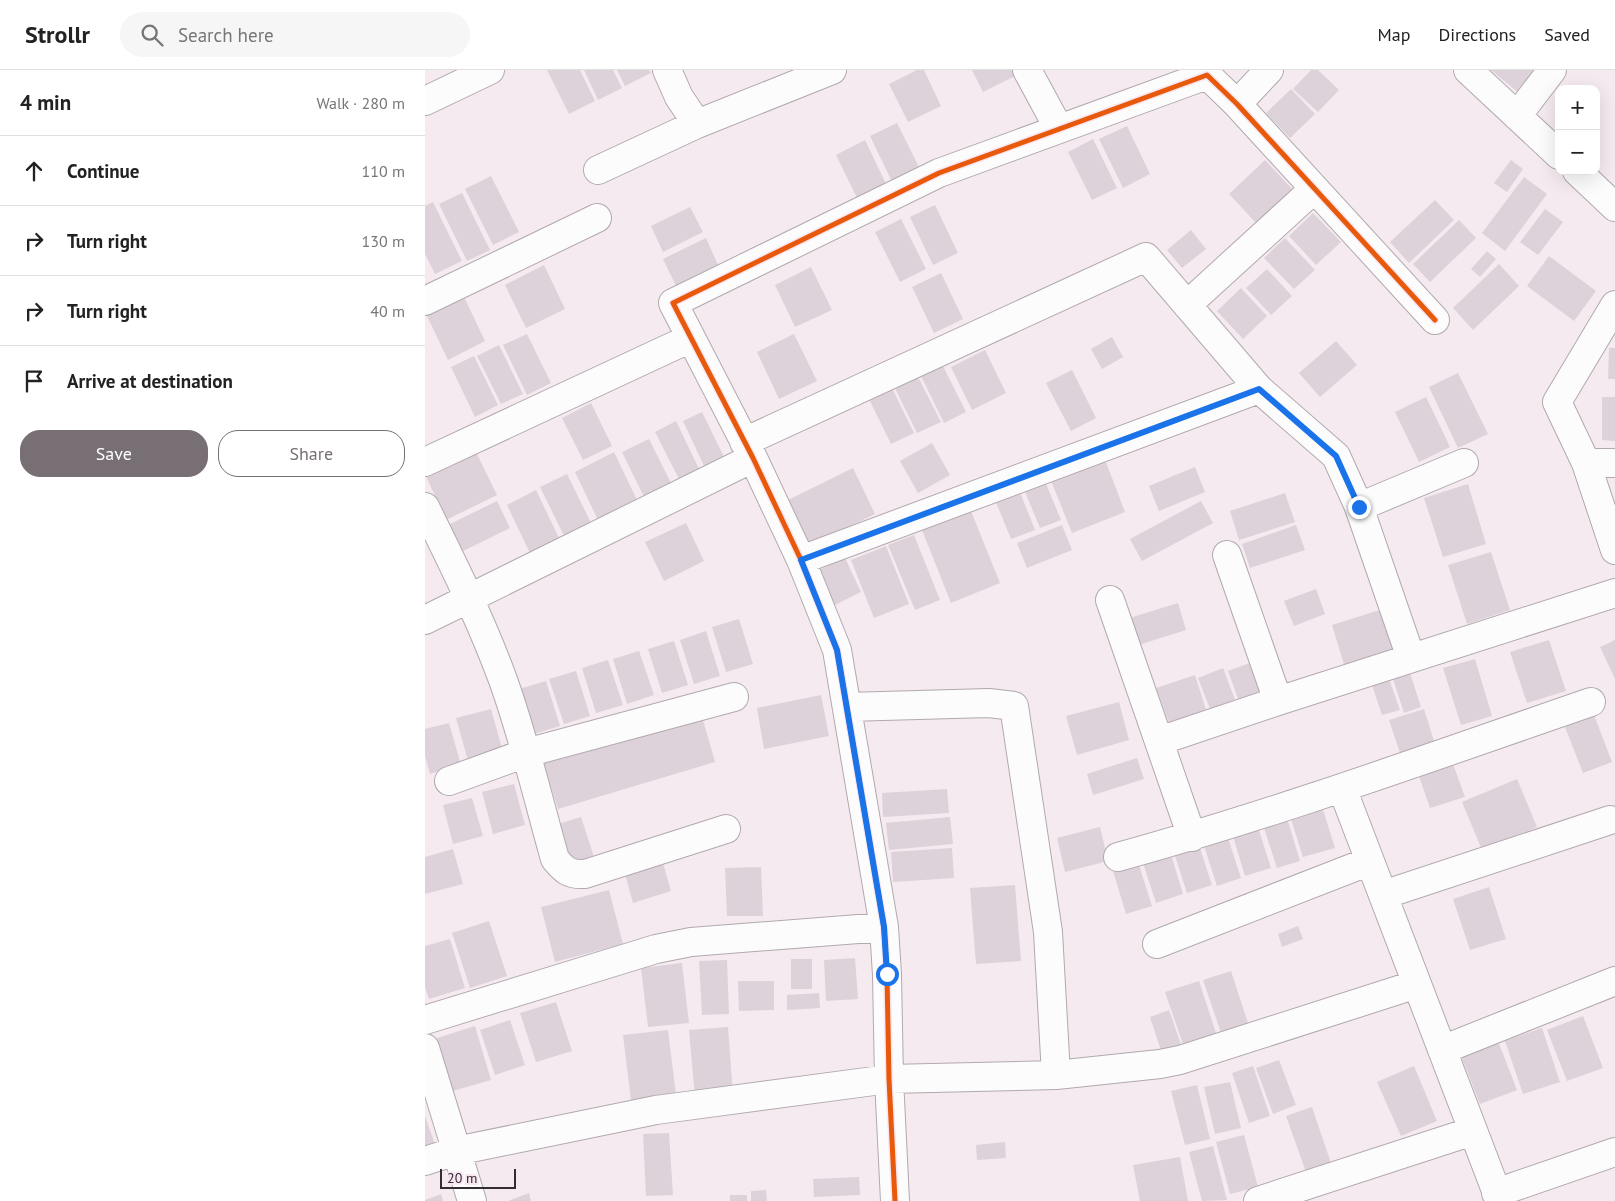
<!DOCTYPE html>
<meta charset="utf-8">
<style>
body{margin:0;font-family:"PT Sans",sans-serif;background:#f6f6f6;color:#222}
.controls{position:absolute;right:15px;top:15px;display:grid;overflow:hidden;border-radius:10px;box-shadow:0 5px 20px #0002}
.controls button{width:45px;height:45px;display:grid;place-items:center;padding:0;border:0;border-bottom:1px solid #e0e0e0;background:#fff;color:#222;font:25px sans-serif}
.scale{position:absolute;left:15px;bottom:12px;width:76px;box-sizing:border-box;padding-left:5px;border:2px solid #332d31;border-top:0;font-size:14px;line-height:18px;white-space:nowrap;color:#332d31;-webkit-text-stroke:4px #f8e6f1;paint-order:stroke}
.stop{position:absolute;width:15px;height:15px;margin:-11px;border:4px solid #1a73e8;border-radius:50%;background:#fff}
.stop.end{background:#1a73e8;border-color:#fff;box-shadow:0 1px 5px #0008}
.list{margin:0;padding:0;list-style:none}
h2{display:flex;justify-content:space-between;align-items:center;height:65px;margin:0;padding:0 20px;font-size:21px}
h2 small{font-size:16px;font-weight:400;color:#767676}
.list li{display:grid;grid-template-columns:32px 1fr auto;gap:15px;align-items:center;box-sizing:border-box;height:70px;padding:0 20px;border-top:1px solid #e0e0e0}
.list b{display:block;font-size:19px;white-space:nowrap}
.list em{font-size:16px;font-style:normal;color:#767676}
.actions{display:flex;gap:10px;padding:15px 20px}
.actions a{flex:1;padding:11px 0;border:1px solid #776f74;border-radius:20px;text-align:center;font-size:18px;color:#776f74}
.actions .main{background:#776f74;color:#fff}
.icon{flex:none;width:28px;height:28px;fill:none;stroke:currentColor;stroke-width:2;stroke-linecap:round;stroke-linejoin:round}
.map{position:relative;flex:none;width:1190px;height:1131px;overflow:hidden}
header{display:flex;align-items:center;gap:30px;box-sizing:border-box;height:70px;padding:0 25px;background:#fff;border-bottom:1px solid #e0e0e0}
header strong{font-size:24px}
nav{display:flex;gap:28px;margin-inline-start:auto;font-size:18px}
.search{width:350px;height:45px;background:#f6f6f6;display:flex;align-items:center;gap:12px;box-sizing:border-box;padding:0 18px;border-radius:28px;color:#767676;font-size:19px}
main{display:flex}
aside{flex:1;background:#fff}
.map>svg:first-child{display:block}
.building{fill:#ddd2d9}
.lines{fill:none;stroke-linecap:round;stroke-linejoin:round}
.minor-casing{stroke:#b1a9ae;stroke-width:30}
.minor{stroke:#fdfcfd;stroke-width:28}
.cycleway-casing{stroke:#f8e6f1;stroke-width:8}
.cycleway{stroke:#e8590c;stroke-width:5}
.route{stroke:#1a73e8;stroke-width:6}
</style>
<header>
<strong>Strollr</strong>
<div class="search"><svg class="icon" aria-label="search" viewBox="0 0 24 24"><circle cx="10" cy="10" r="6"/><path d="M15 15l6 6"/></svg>Search here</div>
<nav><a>Map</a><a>Directions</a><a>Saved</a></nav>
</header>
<main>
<aside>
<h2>4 min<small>Walk · 280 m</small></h2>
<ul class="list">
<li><svg class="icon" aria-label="ahead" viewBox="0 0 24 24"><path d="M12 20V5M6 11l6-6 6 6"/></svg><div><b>Continue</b></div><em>110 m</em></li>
<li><svg class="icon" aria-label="right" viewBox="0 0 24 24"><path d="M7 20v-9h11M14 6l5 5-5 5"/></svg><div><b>Turn right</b></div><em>130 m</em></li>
<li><svg class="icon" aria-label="right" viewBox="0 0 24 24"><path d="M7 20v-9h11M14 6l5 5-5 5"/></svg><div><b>Turn right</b></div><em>40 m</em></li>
<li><svg class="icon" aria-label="arrive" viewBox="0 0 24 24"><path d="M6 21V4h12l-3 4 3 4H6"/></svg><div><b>Arrive at destination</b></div></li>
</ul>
<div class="actions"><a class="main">Save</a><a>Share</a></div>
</aside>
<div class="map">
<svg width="1190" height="1131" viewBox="0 0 1190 1131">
<rect width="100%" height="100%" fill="#f4eaf0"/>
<path class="building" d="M122 0H155L170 31 144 44Z
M159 0H188L197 18 173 30Z
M192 0H224L226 3 200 16Z
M492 0H499L516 36 483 52 464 14Z
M547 0H587L590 6 558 22Z
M886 0H893L914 20 893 42 868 19Z
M1066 0H1116L1095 24Z
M866 19 890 44 865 68 841 43Z
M472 53 498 105 470 118 445 66Z
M702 56 725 104 698 118 674 69Z
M668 69 692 118 667 130 643 82Z
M440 70 464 120 435 134 411 85Z
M840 90 869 121 833 155 804 124Z
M1086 90 1098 99 1082 122 1069 113Z
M66 106 94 162 68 175 40 119Z
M1099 107 1122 124 1080 181 1057 163Z
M37 123 65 180 42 191 14 134Z
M1010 130 1029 150 984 193 965 172Z
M8 132 37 191 10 204 0 184V136Z
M510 135 533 183 508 195 485 147Z
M265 137 278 162 238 182 226 156Z
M1120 139 1138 152 1113 185 1095 172Z
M888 143 916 172 891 195 864 166Z
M476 149 501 199 475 212 450 162Z
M1034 150 1051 168 1005 212 988 194Z
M766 160 781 179 757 198 742 180Z
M281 168 293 195 251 216 238 189Z
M860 168 890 200 869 219 839 188Z
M1062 181 1071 189 1055 207 1046 199Z
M1124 186 1171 221 1149 251 1102 216Z
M1074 194 1094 216 1048 260 1028 238Z
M119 195 140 239 101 258 80 215Z
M386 197 407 240 370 257 350 215Z
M842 199 867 226 846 245 821 218Z
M516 203 538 249 509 263 487 217Z
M816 218 842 246 818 269 792 241Z
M39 227 60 271 23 290 2 246Z
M102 264 126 313 102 325 78 275Z
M369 264 392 311 354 329 332 282Z
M687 267 698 287 677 299 666 279Z
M911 271 932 295 895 327 874 303Z
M74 275 98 324 76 334 52 286Z
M1184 278H1190V309H1183Z
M560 280 581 323 547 340 526 297Z
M49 286 73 335 50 347 26 297Z
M517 294 541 342 519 353 495 304Z
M647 300 671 348 646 361 621 313Z
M490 301 516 352 492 363 467 312Z
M1033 303 1063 364 1033 378 1004 317Z
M465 314 489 363 466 374 442 325Z
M1001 327 1025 377 994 392 970 342Z
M1177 327H1190V371L1177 370Z
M166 333 187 376 158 390 137 348Z
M277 342 300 389 280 398 258 351Z
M251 351 276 403 256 413 230 362Z
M224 369 247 415 220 429 197 382Z
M507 373 525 405 493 423 475 391Z
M50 380 72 425 21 450 0 404Z
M189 382 212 430 173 450 150 402Z
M679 387 700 442 647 463 625 408Z
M770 397 780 422 734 441 724 416Z
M428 398 450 444 380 478 357 433Z
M142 404 167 455 140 468 115 417Z
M619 409 636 450 615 458 598 417Z
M1043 414 1061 474 1018 487 999 428Z
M111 420 134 468 105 483 82 435Z
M594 420 610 460 586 469 570 430Z
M860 423 870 452 814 470 805 441Z
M72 431 85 458 34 483 21 456Z
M776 431 788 453 717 491 705 469Z
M546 441 575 513 526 533 497 460Z
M261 453 279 491 239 511 220 472Z
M637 455 647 480 602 498 592 473Z
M871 455 880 480 825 498 817 474Z
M489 465 515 530 490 540 463 475Z
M461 476 484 534 449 548 426 490Z
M1066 482 1085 540 1042 554 1023 495Z
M420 488 436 522 400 540 383 505Z
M891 519 900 544 869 556 859 531Z
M753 533 761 560 707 577 698 550Z
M961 538 976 584 921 601 907 555Z
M314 549 328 594 301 602 287 557Z
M281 561 295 606 269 614 255 570Z
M1124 570 1141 621 1102 633 1085 582Z
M1190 570V609L1175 577Z
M249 571 263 615 237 623 223 579Z
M214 581 229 625 202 634 188 589Z
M1050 589 1067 646 1036 655 1018 598Z
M183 590 198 635 171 643 157 598Z
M833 590 846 623 815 634 803 601Z
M798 598 812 635 787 644 773 608Z
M151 601 165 646 139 654 124 609Z
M985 603 996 637 979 643 968 609Z
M770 605 783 646 746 658 731 618Z
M964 609 975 640 957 645 947 615Z
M121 611 135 656 109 664 94 619Z
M396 625 404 666 339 679 332 638Z
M694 632 704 670 652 685 641 646Z
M66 639 78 682 43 691 31 648Z
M999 639 1009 671 975 683 964 650Z
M276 643 290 692 133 739 118 691Z
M1169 645 1187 692 1158 703 1140 657Z
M24 653 36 695 5 704 0 686V659Z
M712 688 719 709 668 725 662 704Z
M1028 694 1040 727 1005 738 994 706Z
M1092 709 1112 757 1057 780 1037 732Z
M89 714 100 755 68 764 57 722Z
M522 719 524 743 458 747 457 723Z
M47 728 58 766 28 774 18 735Z
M896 733 910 778 878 787 864 743Z
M156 747 170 790 144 799 130 755Z
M525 747 528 774 464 780 461 753Z
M862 748 875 791 852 798 838 755Z
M832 754 846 798 820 806 807 763Z
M675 757 683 791 640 802 632 768Z
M802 765 816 808 792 816 778 773Z
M773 772 787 815 762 823 748 780Z
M527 778 529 808 468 812 466 782Z
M28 779 38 814 0 824V787Z
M745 781 758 824 731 833 717 790Z
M713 792 727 836 701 844 688 801Z
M238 793 246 821 208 833 200 804Z
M336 797 338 846H302L300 798Z
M590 815 596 891 551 894 545 818Z
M1064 817 1081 869 1045 880 1028 829Z
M184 820 198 874 130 892 116 837Z
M64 851 82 906 45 918 27 863Z
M873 856 878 869 857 877 853 864Z
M25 869 40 918 4 929 0 917V876Z
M430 888 433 929 401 931 399 890Z
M366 889H387V919H366Z
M302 890 304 944 277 945 274 891Z
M257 893 264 953 223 957 216 898Z
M806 901 825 959 798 969 778 910Z
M313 911H349V940L314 941Z
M774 911 794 972 761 983 740 922Z
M394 923 395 938 362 940V925Z
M131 932 147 981 111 992 95 943Z
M744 940 759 983 739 990 725 947Z
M1158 946 1178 998 1142 1011 1122 960Z
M85 950 100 995 70 1005 55 960Z
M50 956 66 1010 28 1021 12 968Z
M303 957 308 1025 270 1028 264 960Z
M1117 958 1135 1012 1098 1024 1080 971Z
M243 960 251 1025 206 1031 198 965Z
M1073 971 1092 1020 1055 1034 1036 986Z
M854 990 871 1035 848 1044 831 998Z
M828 996 845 1046 824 1053 807 1003Z
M989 996 1012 1051 976 1066 952 1012Z
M805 1012 816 1058 790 1064 779 1017Z
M772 1015 785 1069 760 1075 746 1021Z
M887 1037 906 1093 881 1102 861 1046Z
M0 1046 13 1083 0 1088Z
M244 1063 248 1125 221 1126 218 1064Z
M819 1065 833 1117 805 1124 791 1072Z
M580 1072 581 1088 552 1090 551 1075Z
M788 1076 802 1130 777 1131 764 1082Z
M755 1087 763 1131H715L708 1095Z
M434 1107 435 1125 389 1127 388 1109Z
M341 1120 342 1131H326V1121Z
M104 1123 106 1131H83Z
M16 1124 18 1131H0V1130Z
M305 1125H322V1131H305Z"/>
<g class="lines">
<defs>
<path id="minor" d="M242 0 254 27 272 54 407 0
M602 0 634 59
M1043 0 1134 85
M0 31 65 0
M812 34 844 0
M1092 46 1127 0
M173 100 272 54
M1152 101 1190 137
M0 231 172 148
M762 235 889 119
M1190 235 1132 332 1161 393 1190 480
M319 372 721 187 834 319 911 386 934 437 986 588
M0 392 266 268
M1161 393H1190
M0 437C28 494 56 550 78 610 99 668 113 729 130 789 139 800 144 805 160 804L301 759
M934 437 1039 393
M802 485 853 631
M376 490 834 319
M685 530 767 767
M0 550 328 388
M422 637 564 633 589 636 623 862 631 1005
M734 671 853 631 1190 523
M24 711 101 683 309 627
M917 718 1075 1131
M693 787C853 743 1009 686 1166 632
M958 825 1185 750
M732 874 945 791
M0 950 231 879 266 872 459 857
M0 978 47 1131
M1017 980 1190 911
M0 1091 31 1081 231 1040 464 1009 631 1005 735 994 755 990 992 914
M1071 1123 1190 1082
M470 1131 464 1009 462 905 459 857 412 580 376 490 328 388 248 233 514 103 782 5 812 34 1010 250
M833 1131 1048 1061"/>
</defs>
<use href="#minor" class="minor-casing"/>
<use href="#minor" class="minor"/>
<defs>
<path id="cycleway" d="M470 1131 464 1009 462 905 459 857 412 580 376 490 328 388 248 233 514 103 782 5 812 34 1010 250"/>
</defs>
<use href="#cycleway" class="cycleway-casing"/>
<use href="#cycleway" class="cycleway"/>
</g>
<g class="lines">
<path class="route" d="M462 904 459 857 412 580 376 490 834 319 911 386 934 437"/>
</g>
</svg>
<div class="controls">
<button>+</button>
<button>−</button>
</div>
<div class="scale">20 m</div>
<div class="stop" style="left:462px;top:904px"></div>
<div class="stop end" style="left:934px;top:437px"></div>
</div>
</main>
